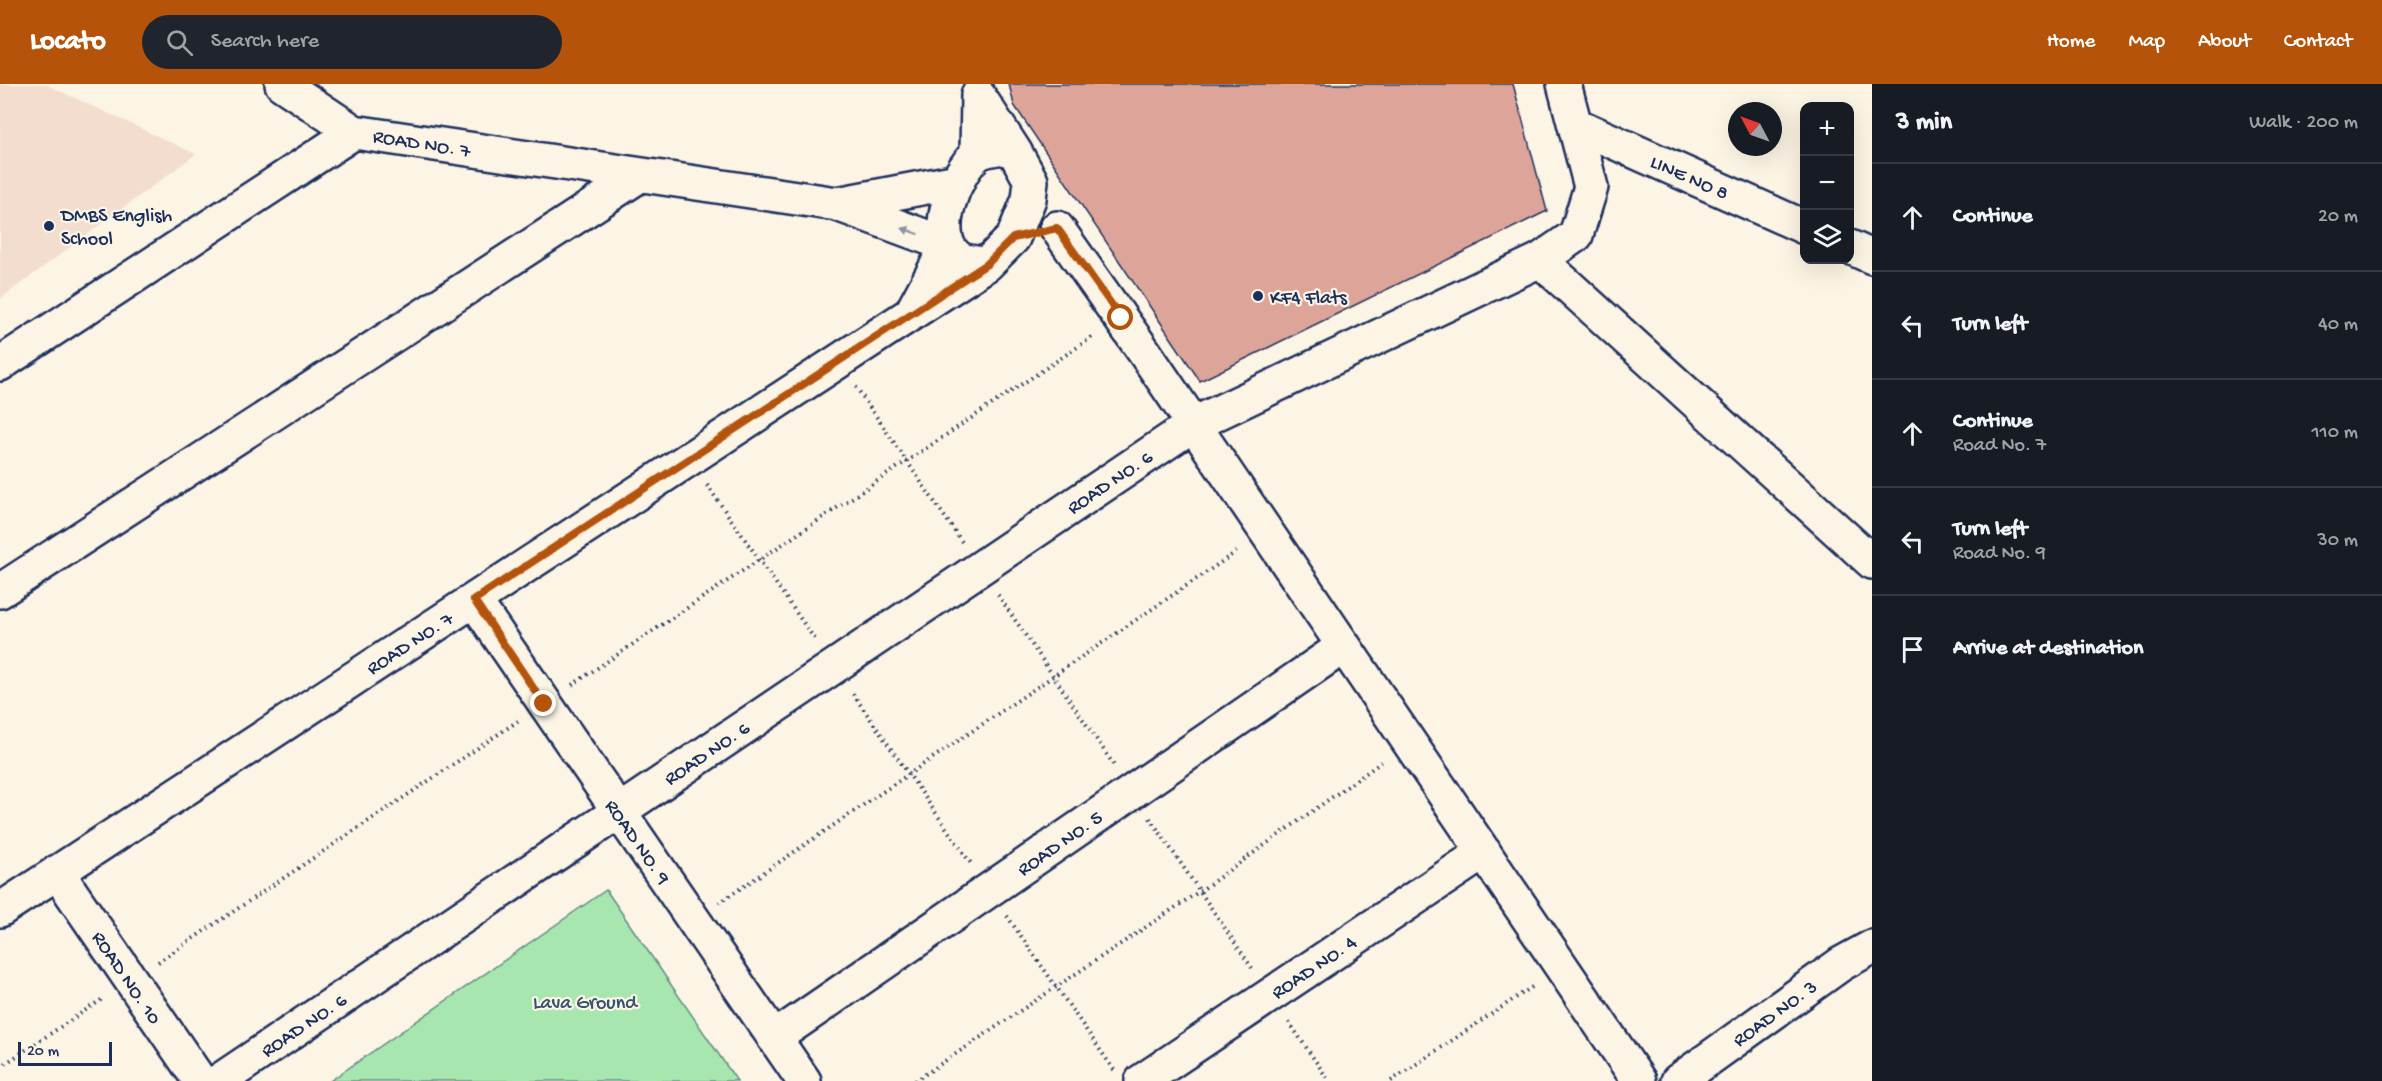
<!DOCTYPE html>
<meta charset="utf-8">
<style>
body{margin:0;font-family:"Gochi Hand",sans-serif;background:#20242c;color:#f1f3f6}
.controls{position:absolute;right:18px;top:18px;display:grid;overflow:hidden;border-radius:12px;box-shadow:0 6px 24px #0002}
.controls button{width:54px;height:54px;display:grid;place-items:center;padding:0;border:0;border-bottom:2px solid #363941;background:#171b24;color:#f1f3f6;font:30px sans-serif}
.compass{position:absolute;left:1728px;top:18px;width:54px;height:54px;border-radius:50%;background:#171b24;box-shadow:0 6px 24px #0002;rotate:311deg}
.scale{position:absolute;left:18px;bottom:15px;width:94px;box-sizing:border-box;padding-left:6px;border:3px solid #1b2f5e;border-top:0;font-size:16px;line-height:21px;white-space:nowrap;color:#1b2f5e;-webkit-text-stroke:4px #fcf5e5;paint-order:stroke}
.stop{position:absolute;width:18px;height:18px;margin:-14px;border:4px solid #b45309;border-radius:50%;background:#fff}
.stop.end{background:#b45309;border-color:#fff;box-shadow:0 2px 6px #0008}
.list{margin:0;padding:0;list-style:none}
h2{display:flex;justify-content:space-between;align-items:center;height:78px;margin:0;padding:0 24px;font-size:26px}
h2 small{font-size:20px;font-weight:400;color:#9ea1a6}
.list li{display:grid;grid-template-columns:39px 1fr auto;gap:18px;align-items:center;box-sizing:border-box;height:108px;padding:0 24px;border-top:2px solid #363941}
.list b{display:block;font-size:22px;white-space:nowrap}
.list p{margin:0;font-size:20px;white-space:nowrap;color:#9ea1a6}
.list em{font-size:20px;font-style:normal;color:#9ea1a6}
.icon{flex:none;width:33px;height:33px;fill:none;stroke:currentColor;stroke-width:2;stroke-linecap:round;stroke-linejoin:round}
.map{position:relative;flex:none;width:1872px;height:997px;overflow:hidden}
header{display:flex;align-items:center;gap:36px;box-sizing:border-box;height:84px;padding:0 30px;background:#b45309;color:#fff}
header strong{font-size:28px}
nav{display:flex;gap:33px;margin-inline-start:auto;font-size:21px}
.search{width:420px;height:54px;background:#20242c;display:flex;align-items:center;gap:15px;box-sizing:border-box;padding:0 21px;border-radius:33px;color:#9ea1a6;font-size:22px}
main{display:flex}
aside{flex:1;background:#171b24}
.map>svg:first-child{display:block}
.built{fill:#f3ddce}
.green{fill:#a7e7af;stroke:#618b86;stroke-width:1.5}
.building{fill:#dda599;stroke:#1b2f5e;stroke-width:1.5}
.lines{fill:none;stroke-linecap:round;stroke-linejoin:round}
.minor-casing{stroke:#1b2f5e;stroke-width:38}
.path{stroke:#1b2f5e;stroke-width:4;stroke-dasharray:1.5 4.5;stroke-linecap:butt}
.minor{stroke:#fcf5e5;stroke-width:33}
.oneway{fill:#8c92a2}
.route{stroke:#b45309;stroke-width:8}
.poi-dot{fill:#1b2f5e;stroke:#fcf5e5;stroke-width:2}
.labels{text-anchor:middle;stroke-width:4.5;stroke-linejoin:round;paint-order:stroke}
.street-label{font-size:20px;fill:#1b2f5e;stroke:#fcf5e5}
.poi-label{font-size:20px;fill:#1b2f5e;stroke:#fcf5e5;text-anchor:start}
.park-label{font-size:20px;fill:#37546e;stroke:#fcf5e5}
</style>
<header>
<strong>Locato</strong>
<div class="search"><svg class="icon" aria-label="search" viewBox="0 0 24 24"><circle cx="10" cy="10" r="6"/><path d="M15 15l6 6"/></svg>Search here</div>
<nav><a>Home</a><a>Map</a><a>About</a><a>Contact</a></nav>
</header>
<main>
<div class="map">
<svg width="1872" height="997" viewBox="0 0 1872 997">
<rect width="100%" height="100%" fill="#fcf5e5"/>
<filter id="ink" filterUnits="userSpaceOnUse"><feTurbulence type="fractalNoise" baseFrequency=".0167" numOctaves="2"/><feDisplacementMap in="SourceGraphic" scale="12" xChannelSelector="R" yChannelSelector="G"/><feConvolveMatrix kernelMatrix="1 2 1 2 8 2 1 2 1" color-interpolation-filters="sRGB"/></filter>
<g filter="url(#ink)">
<path class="built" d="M0 0H45L196 70 0 215Z"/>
<path class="green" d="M606 806 737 997H330Z"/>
<path class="building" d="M1009 0H1513L1547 127 1200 297 1014 21Z"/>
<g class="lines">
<defs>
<path id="minor" d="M282 0 354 48
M1576 41 1804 143
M1002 63 1015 68 1031 97 1029 115 1013 154 987 180C977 179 964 179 956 172 930 150 955 90 976 71 981 66 994 65 1002 63Z
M977 70 978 11 1015 68
M1057 144 1145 269 1639 997
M1850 163 1872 173
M1540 176 1872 478
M912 228 948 161 837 120 958 97
M0 280 354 48 837 120
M0 507 640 91
M474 516 804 997
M57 788 200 997
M0 826 987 180
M774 954 1344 562
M219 997 1194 340 1540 176 1576 151 1591 103 1564 0
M1142 997 1484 768
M1678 997 1841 880 1872 863"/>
</defs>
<use href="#minor" class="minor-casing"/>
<path class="path" d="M856 303 962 458
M707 401 816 557
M998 511 1114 681
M572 601 1094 252
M853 610 972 781
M1150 734 1252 884
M719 819 1239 466
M1007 832 1114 986
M158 878 518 637
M1289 938 1329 997
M0 983 104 914
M915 997 1200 807 1383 677
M1391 997 1535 901"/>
<use href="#minor" class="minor"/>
</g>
<defs><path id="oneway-solid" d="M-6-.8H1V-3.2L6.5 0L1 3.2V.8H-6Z" transform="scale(1.5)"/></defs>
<use class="oneway" href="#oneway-solid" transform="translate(910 147) rotate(-160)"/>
</g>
<g class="lines" filter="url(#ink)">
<path class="route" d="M544 620 474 516 987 180 1013 154 1057 144 1121 234"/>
</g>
<g class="poi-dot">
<circle cx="49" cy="142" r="6"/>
<circle cx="1258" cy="212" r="6"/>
</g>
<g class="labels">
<g class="street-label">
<text transform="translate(422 58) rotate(9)" y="7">ROAD NO. 7</text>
<text transform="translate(1690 92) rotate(24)" y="7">LINE NO 8</text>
<text transform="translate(1109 397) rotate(-34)" y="7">ROAD NO. 6</text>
<text transform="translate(409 558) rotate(-33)" y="7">ROAD NO. 7</text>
<text transform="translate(706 668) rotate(-34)" y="7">ROAD NO. 6</text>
<text transform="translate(639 757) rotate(55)" y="7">ROAD NO. 9</text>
<text transform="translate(1059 758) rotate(-35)" y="7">ROAD NO. 5</text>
<text transform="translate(1313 882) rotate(-34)" y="7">ROAD NO. 4</text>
<text transform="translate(128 893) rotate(56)" y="7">ROAD NO. 10</text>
<text transform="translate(1774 928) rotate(-36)" y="7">ROAD NO. 3</text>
<text transform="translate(303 940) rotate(-34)" y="7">ROAD NO. 6</text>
</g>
<g class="poi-label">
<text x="61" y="137">DMBS English<tspan x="61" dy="23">School</tspan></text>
<text x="1270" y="219">KF4 Flats</text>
</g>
<g class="park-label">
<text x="585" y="924">Lava Ground</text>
</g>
</g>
</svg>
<div class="controls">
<button>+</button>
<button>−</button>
<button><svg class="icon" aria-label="layers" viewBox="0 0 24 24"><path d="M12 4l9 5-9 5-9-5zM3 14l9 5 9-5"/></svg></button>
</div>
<svg class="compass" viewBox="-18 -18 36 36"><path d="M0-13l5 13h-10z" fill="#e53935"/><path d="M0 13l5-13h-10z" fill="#9ea1a6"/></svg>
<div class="scale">20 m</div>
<div class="stop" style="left:1121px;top:234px"></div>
<div class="stop end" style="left:544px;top:620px"></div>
</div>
<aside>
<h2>3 min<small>Walk · 200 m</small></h2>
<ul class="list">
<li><svg class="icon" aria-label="ahead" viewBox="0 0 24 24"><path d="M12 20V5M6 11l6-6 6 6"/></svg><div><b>Continue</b></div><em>20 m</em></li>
<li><svg class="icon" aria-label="left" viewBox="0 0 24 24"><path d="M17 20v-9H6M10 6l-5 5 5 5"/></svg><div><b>Turn left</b></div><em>40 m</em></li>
<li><svg class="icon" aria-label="ahead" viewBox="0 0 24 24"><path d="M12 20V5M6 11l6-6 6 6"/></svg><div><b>Continue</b><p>Road No. 7</p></div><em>110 m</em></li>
<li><svg class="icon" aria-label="left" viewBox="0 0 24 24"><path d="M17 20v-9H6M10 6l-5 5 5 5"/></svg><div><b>Turn left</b><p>Road No. 9</p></div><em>30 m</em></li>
<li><svg class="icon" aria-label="arrive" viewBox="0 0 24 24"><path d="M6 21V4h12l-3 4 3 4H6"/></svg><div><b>Arrive at destination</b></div></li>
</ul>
</aside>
</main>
